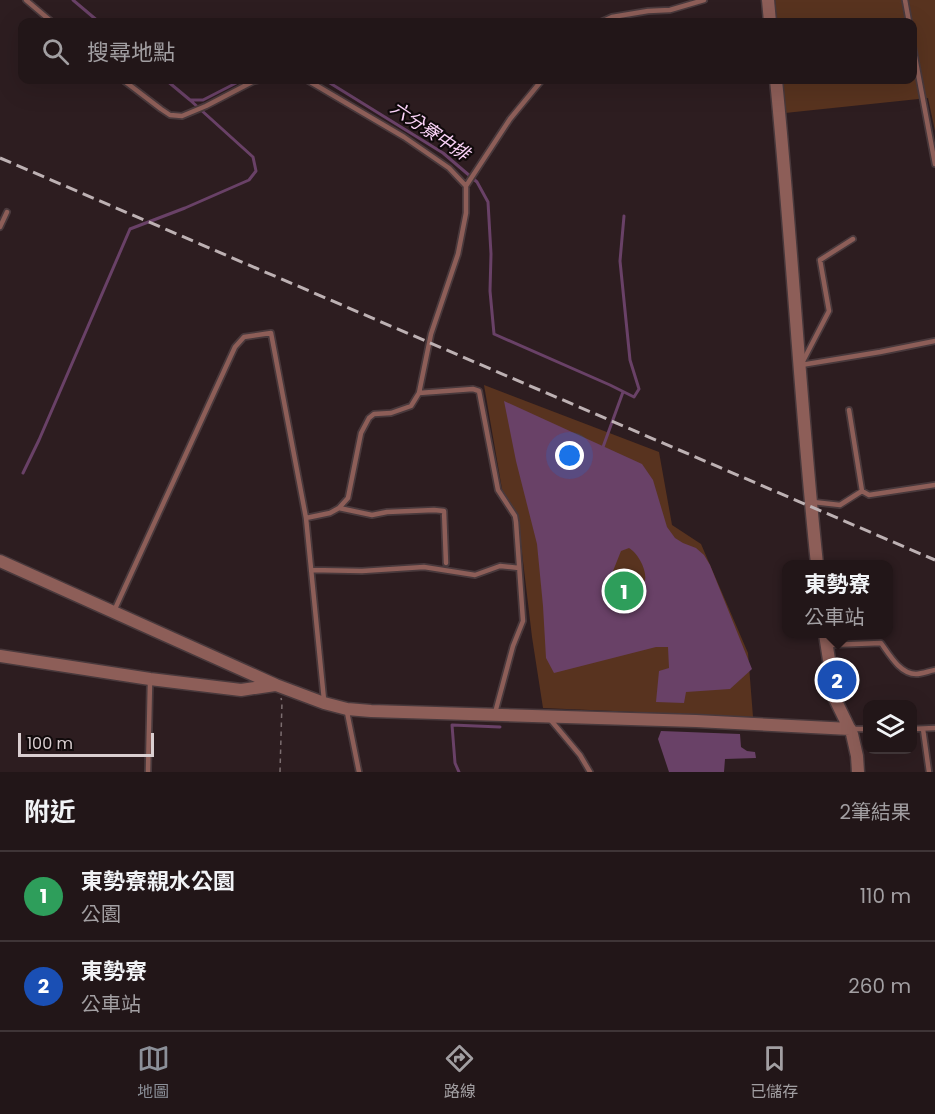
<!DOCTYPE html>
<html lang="zh-TW">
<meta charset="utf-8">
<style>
body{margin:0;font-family:Poppins,"Noto Sans TC",sans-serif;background:#2e2325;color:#f1f3f6}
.controls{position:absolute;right:18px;bottom:18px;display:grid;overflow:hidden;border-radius:12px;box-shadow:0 6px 24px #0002}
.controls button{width:54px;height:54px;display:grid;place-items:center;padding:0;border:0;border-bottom:2px solid #3f3537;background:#221618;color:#f1f3f6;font:30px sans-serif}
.scale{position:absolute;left:18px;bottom:15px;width:136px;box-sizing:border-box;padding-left:6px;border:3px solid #dacfd1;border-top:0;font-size:16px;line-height:21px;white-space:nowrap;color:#dacfd1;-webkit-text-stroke:4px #100a0b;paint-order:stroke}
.you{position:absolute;left:570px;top:456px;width:21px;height:21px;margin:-15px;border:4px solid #fff;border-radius:50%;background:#1a73e8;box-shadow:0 0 0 9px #1a73e833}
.badge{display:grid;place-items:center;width:39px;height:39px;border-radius:50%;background:#8c9099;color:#fff;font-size:20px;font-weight:700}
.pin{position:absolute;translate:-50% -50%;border:3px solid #fff;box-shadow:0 2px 6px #0006}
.popup{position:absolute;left:782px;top:560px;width:111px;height:78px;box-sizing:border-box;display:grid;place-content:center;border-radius:12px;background:#221618;filter:drop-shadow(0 2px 4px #0005);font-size:20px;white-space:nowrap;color:#a29fa2}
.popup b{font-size:22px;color:#f1f3f6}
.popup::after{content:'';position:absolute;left:50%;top:100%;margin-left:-12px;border:12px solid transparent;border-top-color:#221618}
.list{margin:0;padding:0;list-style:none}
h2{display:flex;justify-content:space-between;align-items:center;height:78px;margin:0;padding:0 24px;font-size:26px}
h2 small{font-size:20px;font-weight:400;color:#a29fa2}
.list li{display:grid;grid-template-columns:39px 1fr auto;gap:18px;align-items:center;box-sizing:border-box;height:90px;padding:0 24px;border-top:2px solid #3f3537}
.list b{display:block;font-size:22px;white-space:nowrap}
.list p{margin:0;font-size:20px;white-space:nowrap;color:#a29fa2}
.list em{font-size:20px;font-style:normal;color:#a29fa2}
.icon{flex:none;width:33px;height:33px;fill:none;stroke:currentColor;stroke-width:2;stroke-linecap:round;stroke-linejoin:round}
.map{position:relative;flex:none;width:935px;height:772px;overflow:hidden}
.search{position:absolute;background:#221618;box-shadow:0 6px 24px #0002;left:18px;right:18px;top:18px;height:66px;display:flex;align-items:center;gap:15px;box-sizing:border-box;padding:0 21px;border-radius:12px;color:#a29fa2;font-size:22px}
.sheet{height:258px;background:#221618}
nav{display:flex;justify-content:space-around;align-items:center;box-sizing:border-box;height:84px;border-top:2px solid #3f3537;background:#221618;font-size:16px;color:#a29fa2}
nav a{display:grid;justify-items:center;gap:3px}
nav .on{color:#8c9099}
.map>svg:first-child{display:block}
.green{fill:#58331f}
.water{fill:#694167;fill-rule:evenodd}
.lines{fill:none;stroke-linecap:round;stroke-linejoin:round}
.stream{stroke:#694167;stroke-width:3}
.service-casing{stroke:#49393c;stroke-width:8}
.tertiary-casing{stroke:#49393c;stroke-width:15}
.path{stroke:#7c6e70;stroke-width:1.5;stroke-dasharray:4.5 4.5;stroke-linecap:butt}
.service{stroke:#8d5e58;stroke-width:4.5}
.tertiary{stroke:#8d5e58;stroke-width:12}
.rail{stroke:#bdb1b3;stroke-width:3;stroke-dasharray:12 6;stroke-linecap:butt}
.labels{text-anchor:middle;stroke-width:4.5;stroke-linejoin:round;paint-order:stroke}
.water-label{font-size:18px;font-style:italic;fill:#fcd4f9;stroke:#100a0b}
</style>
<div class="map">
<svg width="935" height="772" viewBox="0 0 935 772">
<rect width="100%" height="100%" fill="#2d1d20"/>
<path class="green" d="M775 0H935V131L928 98 785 113 782 80H912V22H777Z
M484 385 659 452 672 525 701 544 748 653 753 717 543 708 532 637 518 519 502 489Z"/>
<path class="water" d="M504 401 642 464 653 480 667 527 675 538 683 543 696 548 704 555 710 565 752 669 730 689 686 692 684 703 656 702 659 671 669 668 668 647H656L554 673 546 658 543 606 537 544 516 461ZM629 548C638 553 647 570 645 580 644 585 642 590 640 595H630L613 584 611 576 621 551Z
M661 731 740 734 741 747 747 751 755 752 756 758 725 759 724 772H669L658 739Z"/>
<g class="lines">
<path class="stream" d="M73 0 99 22
M166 80 190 100H203L242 80
M325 80 443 153 477 182 488 202 491 254 490 291 494 334 610 385 634 397 639 389 630 360 620 261 624 216
M603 447 623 392
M23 473 39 440 130 229 185 208 249 180 256 171 253 157 190 100
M459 772 455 763 452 725 500 727"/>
<defs>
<path id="service" d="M26 0 52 22
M905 0 909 22
M601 22 612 17 648 11 670 10 704 0
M912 41 935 164
M123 80 161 109 170 115 182 116 206 106 254 81 259 80
M307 80 404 137 449 168 466 186V213L458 254 431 334 419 393
M466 186 510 119 542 80
M0 227 7 212
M853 239 820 260 829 311 801 365 880 352 935 341
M849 410 862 491
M813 502 840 505 862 491 869 495 935 485
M339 508 372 515 387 512 434 510 444 511 446 563
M306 518 330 513 339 508 348 498 361 433 369 418 374 414 391 413 411 406 419 393 473 389 479 391 498 490 515 516 516 522 523 621 513 646 495 713
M311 570 362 571 424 567 475 575 500 566 519 568
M114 611 235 347 244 337 271 333 306 518 324 700
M829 645 881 643C889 654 900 674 916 674 922 674 929 671 935 670
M347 712 359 772
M549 718 580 755 590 772
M852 729H868
M912 729 935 728
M923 729 929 772
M148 772 150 682"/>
<path id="tertiary" d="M768 0 770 22
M776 80C792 241 800 403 817 564
M0 561 276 685 324 703 347 709 371 711 696 721 850 729
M825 634 835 699 852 734 857 756 858 772
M0 656 150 679 241 690 275 685"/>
</defs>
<use href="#service" class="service-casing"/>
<use href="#tertiary" class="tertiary-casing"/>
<path class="path" d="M280 772 282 702 281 698"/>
<use href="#service" class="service"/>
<use href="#tertiary" class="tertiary"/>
<path class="rail" d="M0 158 935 560"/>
</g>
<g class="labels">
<g class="water-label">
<text transform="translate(430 131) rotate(34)" y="6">六分寮中排</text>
</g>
</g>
</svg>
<div class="controls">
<button><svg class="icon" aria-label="layers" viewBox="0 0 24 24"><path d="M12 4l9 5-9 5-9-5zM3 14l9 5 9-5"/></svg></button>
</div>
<div class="scale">100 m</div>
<div class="you"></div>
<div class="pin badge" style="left:624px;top:591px;background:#2e9e5b">1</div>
<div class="pin badge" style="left:837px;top:680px;background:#1a4fb4">2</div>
<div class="popup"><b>東勢寮</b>公車站</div>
<div class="search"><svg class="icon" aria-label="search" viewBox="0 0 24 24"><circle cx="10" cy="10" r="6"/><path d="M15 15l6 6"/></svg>搜尋地點</div>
</div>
<section class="sheet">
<h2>附近<small>2筆結果</small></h2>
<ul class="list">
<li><span class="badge" style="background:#2e9e5b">1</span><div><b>東勢寮親水公園</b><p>公園</p></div><em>110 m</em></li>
<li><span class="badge" style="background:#1a4fb4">2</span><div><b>東勢寮</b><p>公車站</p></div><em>260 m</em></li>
</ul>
</section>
<nav>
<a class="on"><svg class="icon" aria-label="map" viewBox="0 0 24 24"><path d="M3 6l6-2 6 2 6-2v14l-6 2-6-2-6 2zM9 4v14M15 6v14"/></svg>地圖</a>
<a><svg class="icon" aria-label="directions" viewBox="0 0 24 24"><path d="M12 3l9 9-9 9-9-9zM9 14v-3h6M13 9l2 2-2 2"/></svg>路線</a>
<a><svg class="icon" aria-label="saved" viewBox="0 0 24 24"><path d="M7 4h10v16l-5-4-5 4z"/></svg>已儲存</a>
</nav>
